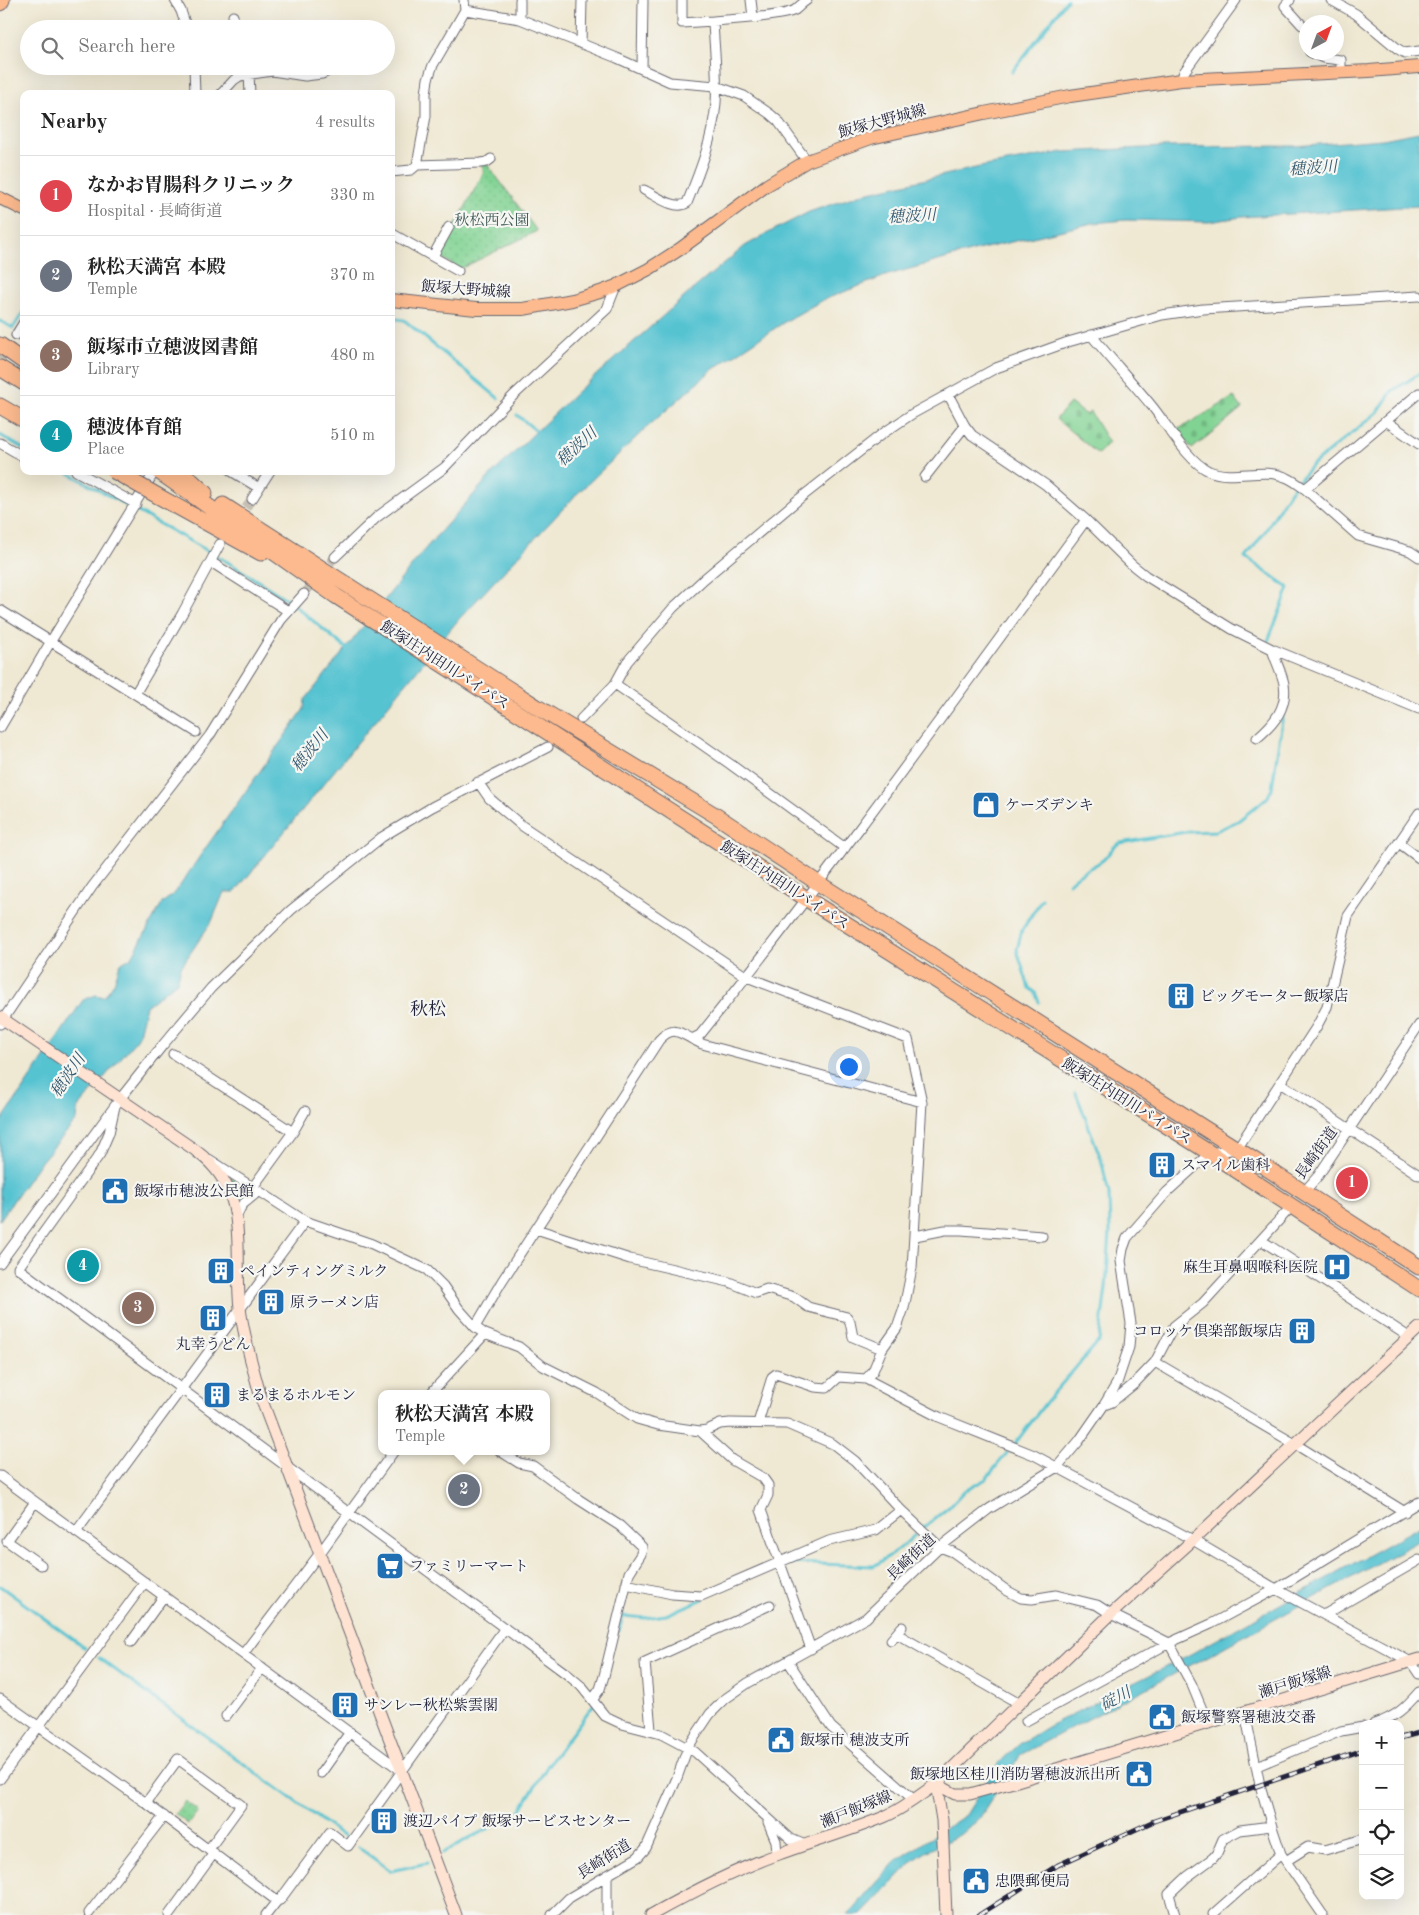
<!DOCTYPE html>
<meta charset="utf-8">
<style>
body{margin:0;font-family:"Old Standard TT","Noto Serif JP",serif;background:#f2f2f2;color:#222}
.controls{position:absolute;right:15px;bottom:15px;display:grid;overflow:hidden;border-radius:10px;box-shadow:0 5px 20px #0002}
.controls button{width:45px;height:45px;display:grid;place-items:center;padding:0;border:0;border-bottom:1px solid #e0e0e0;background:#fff;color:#222;font:25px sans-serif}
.compass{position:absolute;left:1299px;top:15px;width:45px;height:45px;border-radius:50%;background:#fff;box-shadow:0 5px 20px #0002;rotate:41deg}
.you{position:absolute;left:848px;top:1066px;width:18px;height:18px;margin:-12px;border:4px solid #fff;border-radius:50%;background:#1a73e8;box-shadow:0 0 0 8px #1a73e833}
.badge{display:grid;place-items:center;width:32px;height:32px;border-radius:50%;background:#db2777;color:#fff;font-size:16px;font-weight:700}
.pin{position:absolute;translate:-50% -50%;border:2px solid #fff;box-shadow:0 1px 5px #0006}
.popup{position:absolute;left:378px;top:1390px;width:172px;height:65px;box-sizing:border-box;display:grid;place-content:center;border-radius:10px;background:#fff;filter:drop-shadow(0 1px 4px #0005);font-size:16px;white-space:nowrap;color:#767676}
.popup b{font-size:19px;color:#222}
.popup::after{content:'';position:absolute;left:50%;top:100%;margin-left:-10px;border:10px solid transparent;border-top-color:#fff}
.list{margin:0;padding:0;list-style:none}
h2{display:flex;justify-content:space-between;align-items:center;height:65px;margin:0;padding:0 20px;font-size:21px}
h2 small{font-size:16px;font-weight:400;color:#767676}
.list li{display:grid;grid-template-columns:32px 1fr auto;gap:15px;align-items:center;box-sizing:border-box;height:80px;padding:0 20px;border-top:1px solid #e0e0e0}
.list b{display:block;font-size:19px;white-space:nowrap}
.list p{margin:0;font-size:16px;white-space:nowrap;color:#767676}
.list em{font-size:16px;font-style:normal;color:#767676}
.icon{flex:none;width:28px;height:28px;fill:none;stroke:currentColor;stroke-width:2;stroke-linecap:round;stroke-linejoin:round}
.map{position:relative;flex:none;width:1419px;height:1915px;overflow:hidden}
.search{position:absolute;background:#fff;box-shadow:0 5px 20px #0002;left:20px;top:20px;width:375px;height:55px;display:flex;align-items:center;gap:12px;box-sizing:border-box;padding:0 18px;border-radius:28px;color:#767676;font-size:19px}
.panel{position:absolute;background:#fff;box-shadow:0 5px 20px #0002;left:20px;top:90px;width:375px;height:385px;border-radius:10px}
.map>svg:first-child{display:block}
.green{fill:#81d393;stroke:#527a67}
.cemetery{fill:url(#cemetery-stones);stroke:#527a67}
.park{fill:url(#park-dots);stroke:#527a67}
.water{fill:#57c3d1;stroke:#3c7286}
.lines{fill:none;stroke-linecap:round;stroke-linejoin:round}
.stream{stroke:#57c3d1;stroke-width:3}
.street-tunnel{stroke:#c6c0b4;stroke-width:9;stroke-dasharray:9 4.5;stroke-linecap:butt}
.street-casing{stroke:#6a6770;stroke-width:11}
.secondary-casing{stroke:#6a6770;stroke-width:13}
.primary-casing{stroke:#6a6770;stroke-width:14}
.highway-casing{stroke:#6a6770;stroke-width:17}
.street{stroke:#fff;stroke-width:9}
.secondary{stroke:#fee3d2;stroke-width:11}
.primary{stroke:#fcba8e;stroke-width:12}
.highway{stroke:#fcba8e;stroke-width:15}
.rail-casing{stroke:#22223b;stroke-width:5}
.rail{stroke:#f6f6f2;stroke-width:3;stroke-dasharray:9;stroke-linecap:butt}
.highway-bridge-casing{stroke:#6a6770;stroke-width:17;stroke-linecap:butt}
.highway-bridge{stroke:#fcba8e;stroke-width:15}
.labels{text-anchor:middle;stroke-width:4.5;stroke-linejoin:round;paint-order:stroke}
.street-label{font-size:15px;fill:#22223b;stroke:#f6f6f2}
.park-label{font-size:15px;fill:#3e5755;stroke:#f6f6f2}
.poi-label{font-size:15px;fill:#22223b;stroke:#f6f6f2;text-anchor:start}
.water-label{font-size:16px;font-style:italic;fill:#355a70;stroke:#f6f6f2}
.quarter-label{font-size:18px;fill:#22223b;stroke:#f6f6f2}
</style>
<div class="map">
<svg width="1419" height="1915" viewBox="0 0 1419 1915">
<defs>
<pattern id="cemetery-stones" width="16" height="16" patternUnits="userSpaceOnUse" patternTransform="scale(1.25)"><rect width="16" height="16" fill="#81d393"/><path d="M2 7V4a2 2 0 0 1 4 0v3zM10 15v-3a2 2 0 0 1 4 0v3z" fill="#6fb580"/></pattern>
<pattern id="park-dots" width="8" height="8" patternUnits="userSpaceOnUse" patternTransform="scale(1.25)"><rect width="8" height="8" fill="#81d393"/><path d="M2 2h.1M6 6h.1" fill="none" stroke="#6fb580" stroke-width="1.8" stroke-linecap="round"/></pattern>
</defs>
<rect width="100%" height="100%" fill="#f6f6f2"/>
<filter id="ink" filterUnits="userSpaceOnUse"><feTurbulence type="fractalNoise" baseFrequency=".02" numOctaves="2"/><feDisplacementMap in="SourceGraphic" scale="10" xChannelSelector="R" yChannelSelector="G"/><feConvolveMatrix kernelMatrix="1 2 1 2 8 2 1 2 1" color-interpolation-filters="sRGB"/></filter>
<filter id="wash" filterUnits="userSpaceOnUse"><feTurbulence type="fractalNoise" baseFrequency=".0096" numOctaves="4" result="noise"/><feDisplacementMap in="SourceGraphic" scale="20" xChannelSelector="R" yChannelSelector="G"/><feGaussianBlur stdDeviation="1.12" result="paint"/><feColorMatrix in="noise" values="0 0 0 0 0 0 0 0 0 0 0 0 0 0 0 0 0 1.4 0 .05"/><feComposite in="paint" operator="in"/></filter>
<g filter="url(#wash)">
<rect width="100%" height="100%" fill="#efe8d2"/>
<path class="green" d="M227 1175 253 1191 241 1202Z"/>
<path class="cemetery" d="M1234 397 1242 408 1192 449 1177 430Z
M1070 403 1086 415 1090 412 1109 443 1098 454 1056 419Z"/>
<path class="park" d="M487 164 537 231 460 269 439 256 484 172 482 165Z
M185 1801 198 1811 188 1824 175 1814Z"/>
<path class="water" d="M1419 132V206L1241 217 1209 222 1126 220 1093 223 977 250 888 275 823 300 786 321 712 370 644 430 576 495 459 619 235 892H224L212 921 181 967 177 982 146 1006 138 1038 78 1108 77 1120 39 1164 0 1220V1123L83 1000 96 995 104 997 114 983 120 964 132 957 162 903 175 893 202 853 304 709 305 700 425 549 490 476 578 391 698 285 745 246 770 232 809 212 865 193 980 167 1063 152 1164 147 1295 146 1383 139Z
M1419 1527V1541L1178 1672 1020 1755 979 1819 963 1833 926 1852 914 1860 861 1915H848L896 1861 966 1815 995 1768 1005 1757 1021 1743 1047 1727 1187 1656Z"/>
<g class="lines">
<path class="stream" d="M1012 72 1067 0
M391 318 404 320 498 398
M0 321 13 328 24 311
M517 415 540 434
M0 435 24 449
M65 471 231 564 288 600 347 649
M1268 641 1289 588 1246 558 1266 530 1290 491 1312 465 1378 412 1392 391 1419 374
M1069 883C1079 872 1092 868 1103 860 1110 854 1111 847 1120 843L1186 832 1216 831 1238 821 1268 797 1272 788 1283 714
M1039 1002 1035 992 1029 988 1017 950 1022 930 1042 899
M1014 1445 1047 1401 1099 1341 1106 1288 1110 1232 1109 1194 1101 1159 1076 1093
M923 1528 949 1507 963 1492 986 1479 1007 1453
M787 1563 874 1566 898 1550 915 1535
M0 1586 85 1648
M619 1631 623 1616 645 1618 666 1615 703 1599
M99 1658 344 1837
M358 1847 391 1871 427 1863
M443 1853 471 1837 518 1814 548 1765 594 1704"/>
</g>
</g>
<g filter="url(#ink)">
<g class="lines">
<path class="street-tunnel" d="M0 362 16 335
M238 519 252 499
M304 594 335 557"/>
<defs>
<path id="street" d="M175 0 181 11 187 29
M682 0V23L713 21
M751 0 753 17
M1290 0 1285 6 1302 25
M1331 0 1356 14 1398 49 1405 53 1419 51
M465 10 520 19 617 58 670 82 716 86 744 96 770 114 778 121 807 161
M233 16 236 29
M520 19V0
M581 44 582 0
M1310 52 1323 58 1341 60V72
M194 66 195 94
M642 69 643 0
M249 74 250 94
M1181 80 1184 72 1236 0
M221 94 234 80 240 76 272 71 305 76 322 74 338 66
M417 165 481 163 487 162 491 159
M391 172 411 170 417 165 426 116V94L428 79 433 65 465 10 464 0
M644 190C655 195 675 211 687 203 700 171 713 138 716 103 718 76 714 48 713 21 728 20 785 16 795 10 799 7 802 3 807 0
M391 233 458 271
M433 256 449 227
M16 335 24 322
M1091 335C1111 359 1132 382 1151 405 1167 424 1187 461 1209 471 1233 481 1262 467 1285 477 1292 479 1299 485 1305 489
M1419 393 1305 489 1358 536 1410 551 1419 557
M948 394 965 426 972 435 1046 485 1086 520 1131 564 1146 576 1232 629 1272 649 1419 709
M1386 421 1419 444
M0 443 24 457
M76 471 136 504
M231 471 259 488 252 499
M925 477 965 426
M259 488 270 471
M335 557 377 517 444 468 513 396 607 309 616 286
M211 562 288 611
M0 610 196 732
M615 684 730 764 845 848
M135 694 182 614 220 544
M581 719 615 684 627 662 673 608 704 579 799 499 882 434 912 414 996 368 1068 342 1162 315 1203 309 1419 296
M0 728 51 641 155 471
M1257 738C1274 724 1288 707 1284 684 1282 673 1275 660 1272 649
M478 782 489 798 521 825 747 977 908 1039 922 1102 912 1268 904 1308 897 1328 882 1349 873 1371 866 1379
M1399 843 1419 858
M0 1024 92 887 210 735 281 620 304 594
M692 1039 702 1044 922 1102
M173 1054 293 1132
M1280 1083 1419 1175
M115 1106 109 1133 100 1154 18 1268 568 1675 581 1686 605 1716 622 1724 661 1734 695 1752 791 1839 805 1845
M209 1159 257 1190
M253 1187 293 1132 305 1111
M1304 1192 1318 1176 1419 1025
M237 1215 242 1205 259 1191 305 1221 372 1244 427 1270 443 1286 459 1309 475 1327 485 1334 519 1347 543 1366 597 1393 637 1419 658 1425 700 1431 707 1430 720 1424 730 1423 787 1424 833 1444 855 1461 901 1510 940 1547 953 1552 1006 1590 1021 1598 1032 1599 1056 1595 1097 1605 1111 1614 1169 1643 1192 1685 1208 1724
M536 1229 630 1259 729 1282 756 1293 767 1289 794 1297 808 1307 847 1317 850 1322 853 1337 882 1349
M915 1236 945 1230H961L1042 1236
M1261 1240 1409 1337
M0 1263 120 1099 162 1046 211 988 291 910 382 837 432 807 548 747
M475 1327 502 1281 659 1040C672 1026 678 1031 692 1039L700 1035C834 868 959 693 1086 520
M1155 1362 1295 1444 1405 1512
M430 1394 485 1334
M1104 1405 1117 1383 1129 1347 1131 1323 1121 1261 1123 1249 1127 1238 1167 1192 1210 1153 1237 1149 1317 1026 1327 1007 1348 916 1419 813
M758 1423 772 1377 776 1374 815 1387 827 1388 839 1377 866 1379 939 1417 1034 1455 1193 1540 1276 1589 1411 1662 1419 1674
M700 1431 732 1460 763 1478 768 1485V1495L761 1510 811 1649
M500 1451 519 1463 533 1466 578 1499 620 1526 642 1547 641 1554 629 1573 604 1676 600 1689 593 1699
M0 1476 402 1771
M35 1502 7 1541 41 1565
M76 1532 305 1221
M626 1584 672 1594 701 1596 829 1541 876 1530 901 1510
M1324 1615 1419 1560
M897 1634 1018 1703
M891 1640 902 1627
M131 1642 164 1596
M243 1654 320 1553 394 1451
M788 1661 831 1727 914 1800
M0 1699 146 1803 277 1901
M1245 1713 1260 1785 1273 1830 1281 1854 1323 1915
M226 1716 262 1668
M1026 1721 1169 1643 1211 1624 1276 1589 1419 1502
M1374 1724C1396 1717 1405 1708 1419 1692
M651 1730 645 1662 770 1605
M1257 1766 1341 1731 1363 1727
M321 1773 350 1732
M0 1779 145 1582
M146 1803 178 1759 241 1805 209 1849
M768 1822 776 1841 777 1854
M1286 1861 1308 1847 1325 1850 1363 1839
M89 1913 164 1816
M1213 1914 1281 1854
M169 1915 214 1853
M266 1915 277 1901 280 1900 330 1832 348 1846 505 1628
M552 1915 569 1898 638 1857 646 1848 677 1778 688 1747 710 1714 725 1699 748 1683 866 1618 940 1547 989 1509 1057 1467 1079 1441 1104 1405 1112 1402 1134 1384 1155 1362 1174 1326 1203 1303 1292 1206
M607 1915V1875
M1175 1915 1169 1894 1187 1877 1213 1858 1217 1853 1223 1839 1240 1830 1271 1826"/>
<path id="secondary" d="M0 1017 195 1150C201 1155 207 1159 212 1165 249 1204 234 1260 240 1308 244 1339 253 1368 261 1398L456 1915
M651 1915C692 1892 734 1870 779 1854 814 1841 850 1831 884 1817 903 1809 919 1796 936 1784L955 1794H970L1017 1781 1419 1659
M946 1915 942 1820 936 1784 1111 1614 1193 1540 1419 1328"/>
<path id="primary" d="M0 198 24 210
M391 300 476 309H523L572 300 600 292 616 286 649 269 680 249 767 185 807 161 871 138 984 113 1070 96 1181 80 1369 71 1419 67"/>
<path id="highway" d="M0 3 2 0
M0 345 24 362
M0 368 24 383
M0 406 24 420
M158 471 336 596 807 899 1210 1153 1419 1289
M181 471 205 493
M158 496 261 553
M223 505 537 707 715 815 818 883 1237 1149 1419 1267"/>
</defs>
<use href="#street" class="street-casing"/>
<use href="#secondary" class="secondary-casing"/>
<use href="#primary" class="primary-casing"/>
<use href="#highway" class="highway-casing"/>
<use href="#street" class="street"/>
<use href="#secondary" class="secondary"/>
<use href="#primary" class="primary"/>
<use href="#highway" class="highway"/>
<defs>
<path id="rail" d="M1400 1738 1419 1733
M979 1915 1058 1865 1154 1821 1363 1750"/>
</defs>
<use href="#rail" class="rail-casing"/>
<use href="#rail" class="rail"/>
<defs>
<path id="highway-bridge" d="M114 471 158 496"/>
</defs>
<use href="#highway-bridge" class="highway-bridge-casing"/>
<use href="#highway-bridge" class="highway-bridge"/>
</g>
</g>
<defs>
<symbol id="shop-square" viewBox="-11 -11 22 22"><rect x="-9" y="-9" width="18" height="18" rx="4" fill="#1f6fb2" stroke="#f6f6f2"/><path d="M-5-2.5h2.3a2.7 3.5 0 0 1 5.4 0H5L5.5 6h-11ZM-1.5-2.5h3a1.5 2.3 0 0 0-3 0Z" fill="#fff"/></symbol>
<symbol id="building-square" viewBox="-11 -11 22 22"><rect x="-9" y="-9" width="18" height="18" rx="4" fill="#1f6fb2" stroke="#f6f6f2"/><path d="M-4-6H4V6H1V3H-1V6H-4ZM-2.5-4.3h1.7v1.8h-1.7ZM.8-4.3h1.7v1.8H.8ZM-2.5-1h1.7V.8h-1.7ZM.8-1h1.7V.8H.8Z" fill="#fff"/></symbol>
<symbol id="civic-square" viewBox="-11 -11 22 22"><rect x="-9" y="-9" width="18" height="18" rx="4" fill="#1f6fb2" stroke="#f6f6f2"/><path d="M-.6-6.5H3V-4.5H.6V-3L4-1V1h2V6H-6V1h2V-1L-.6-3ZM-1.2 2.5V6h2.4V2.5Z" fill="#fff"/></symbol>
<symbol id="hospital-square" viewBox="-11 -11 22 22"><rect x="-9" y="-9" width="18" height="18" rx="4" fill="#1f6fb2" stroke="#f6f6f2"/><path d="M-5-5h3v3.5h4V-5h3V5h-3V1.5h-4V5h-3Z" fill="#fff"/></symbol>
<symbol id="supermarket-square" viewBox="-11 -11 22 22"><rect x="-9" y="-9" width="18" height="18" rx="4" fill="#1f6fb2" stroke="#f6f6f2"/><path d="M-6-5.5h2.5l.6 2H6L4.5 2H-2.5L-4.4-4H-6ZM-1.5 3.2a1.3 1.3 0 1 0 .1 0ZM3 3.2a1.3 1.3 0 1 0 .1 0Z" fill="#fff"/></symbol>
</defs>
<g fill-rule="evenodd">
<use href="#shop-square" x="970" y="789" width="32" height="32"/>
<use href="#building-square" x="1165" y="980" width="32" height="32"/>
<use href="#building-square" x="1146" y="1149" width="32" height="32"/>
<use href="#civic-square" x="99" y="1175" width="32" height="32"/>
<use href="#hospital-square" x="1321" y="1251" width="32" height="32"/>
<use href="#building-square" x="205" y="1255" width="32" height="32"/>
<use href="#building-square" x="255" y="1286" width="32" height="32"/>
<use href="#building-square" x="197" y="1302" width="32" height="32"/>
<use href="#building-square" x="1286" y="1315" width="32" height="32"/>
<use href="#building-square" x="201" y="1379" width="32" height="32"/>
<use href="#supermarket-square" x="374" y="1550" width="32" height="32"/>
<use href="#building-square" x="329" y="1689" width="32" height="32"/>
<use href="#civic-square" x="1146" y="1701" width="32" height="32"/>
<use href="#civic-square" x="765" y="1724" width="32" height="32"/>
<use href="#civic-square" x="1123" y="1758" width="32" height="32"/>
<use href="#building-square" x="368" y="1805" width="32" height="32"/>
<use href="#civic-square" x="960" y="1865" width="32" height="32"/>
</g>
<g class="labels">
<g class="street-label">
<text transform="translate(882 121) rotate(-15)" y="5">飯塚大野城線</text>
<text transform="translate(466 289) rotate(4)" y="5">飯塚大野城線</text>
<text transform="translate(445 665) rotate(33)" y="5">飯塚庄内田川バイパス</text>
<text transform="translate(785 885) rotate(33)" y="5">飯塚庄内田川バイパス</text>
<text transform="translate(1127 1101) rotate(32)" y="5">飯塚庄内田川バイパス</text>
<text transform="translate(1316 1153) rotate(-54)" y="5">長崎街道</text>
<text transform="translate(911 1557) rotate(-43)" y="5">長崎街道</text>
<text transform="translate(1295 1682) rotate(-17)" y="5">瀬戸飯塚線</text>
<text transform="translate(856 1809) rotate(-22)" y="5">瀬戸飯塚線</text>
<text transform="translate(604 1859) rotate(-32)" y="5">長崎街道</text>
</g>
<g class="park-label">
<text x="492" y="225">秋松西公園</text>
</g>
<g class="poi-label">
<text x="1005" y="810">ケーズデンキ</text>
<text x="1200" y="1001">ビッグモーター飯塚店</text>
<text x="1181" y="1170">スマイル歯科</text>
<text x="134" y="1196">飯塚市穂波公民館</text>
<text x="1318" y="1272" text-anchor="end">麻生耳鼻咽喉科医院</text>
<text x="240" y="1276">ペインティングミルク</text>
<text x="290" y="1307">原ラーメン店</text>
<text x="1283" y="1336" text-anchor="end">コロッケ倶楽部飯塚店</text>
<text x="213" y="1349" text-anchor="middle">丸幸うどん</text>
<text x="236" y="1400">まるまるホルモン</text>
<text x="409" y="1571">ファミリーマート</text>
<text x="364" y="1710">サンレー秋松紫雲閣</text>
<text x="1181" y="1722">飯塚警察署穂波交番</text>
<text x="800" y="1745">飯塚市 穂波支所</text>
<text x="1120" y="1779" text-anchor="end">飯塚地区桂川消防署穂波派出所</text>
<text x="403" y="1826">渡辺パイプ 飯塚サービスセンター</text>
<text x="995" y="1886">忠隈郵便局</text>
</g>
<g class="water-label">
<text transform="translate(1313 167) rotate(-4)" y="6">穂波川</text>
<text transform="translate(912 215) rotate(-3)" y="6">穂波川</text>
<text transform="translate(576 446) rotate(-43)" y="6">穂波川</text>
<text transform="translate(309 750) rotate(-51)" y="6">穂波川</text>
<text transform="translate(67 1075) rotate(-56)" y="6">穂波川</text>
<text transform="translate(1115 1698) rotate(-28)" y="6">碇川</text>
</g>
<g class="quarter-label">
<text x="428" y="1015">秋松</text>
</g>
</g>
</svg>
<div class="controls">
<button>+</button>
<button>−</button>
<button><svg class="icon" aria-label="locate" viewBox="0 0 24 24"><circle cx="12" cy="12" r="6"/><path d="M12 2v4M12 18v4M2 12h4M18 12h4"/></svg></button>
<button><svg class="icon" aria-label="layers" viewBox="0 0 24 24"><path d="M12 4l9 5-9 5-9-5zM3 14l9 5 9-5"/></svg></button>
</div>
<svg class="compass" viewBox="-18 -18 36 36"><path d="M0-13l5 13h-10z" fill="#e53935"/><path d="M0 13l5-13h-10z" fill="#767676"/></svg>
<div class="you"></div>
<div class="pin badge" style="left:1352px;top:1183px;background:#e0444e">1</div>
<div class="pin badge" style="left:464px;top:1490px;background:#6b7280">2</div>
<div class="popup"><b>秋松天満宮 本殿</b>Temple</div>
<div class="pin badge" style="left:138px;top:1308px;background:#8d6e63">3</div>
<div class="pin badge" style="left:83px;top:1266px;background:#0f9aa8">4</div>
<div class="search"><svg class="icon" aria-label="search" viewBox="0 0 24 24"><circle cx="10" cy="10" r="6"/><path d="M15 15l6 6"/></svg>Search here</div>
<section class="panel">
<h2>Nearby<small>4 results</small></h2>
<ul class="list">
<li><span class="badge" style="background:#e0444e">1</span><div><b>なかお胃腸科クリニック</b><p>Hospital · 長崎街道</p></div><em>330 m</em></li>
<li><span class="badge" style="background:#6b7280">2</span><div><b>秋松天満宮 本殿</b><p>Temple</p></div><em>370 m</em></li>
<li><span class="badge" style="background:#8d6e63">3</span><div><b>飯塚市立穂波図書館</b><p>Library</p></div><em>480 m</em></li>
<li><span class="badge" style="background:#0f9aa8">4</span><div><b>穂波体育館</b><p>Place</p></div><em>510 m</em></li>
</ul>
</section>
</div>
